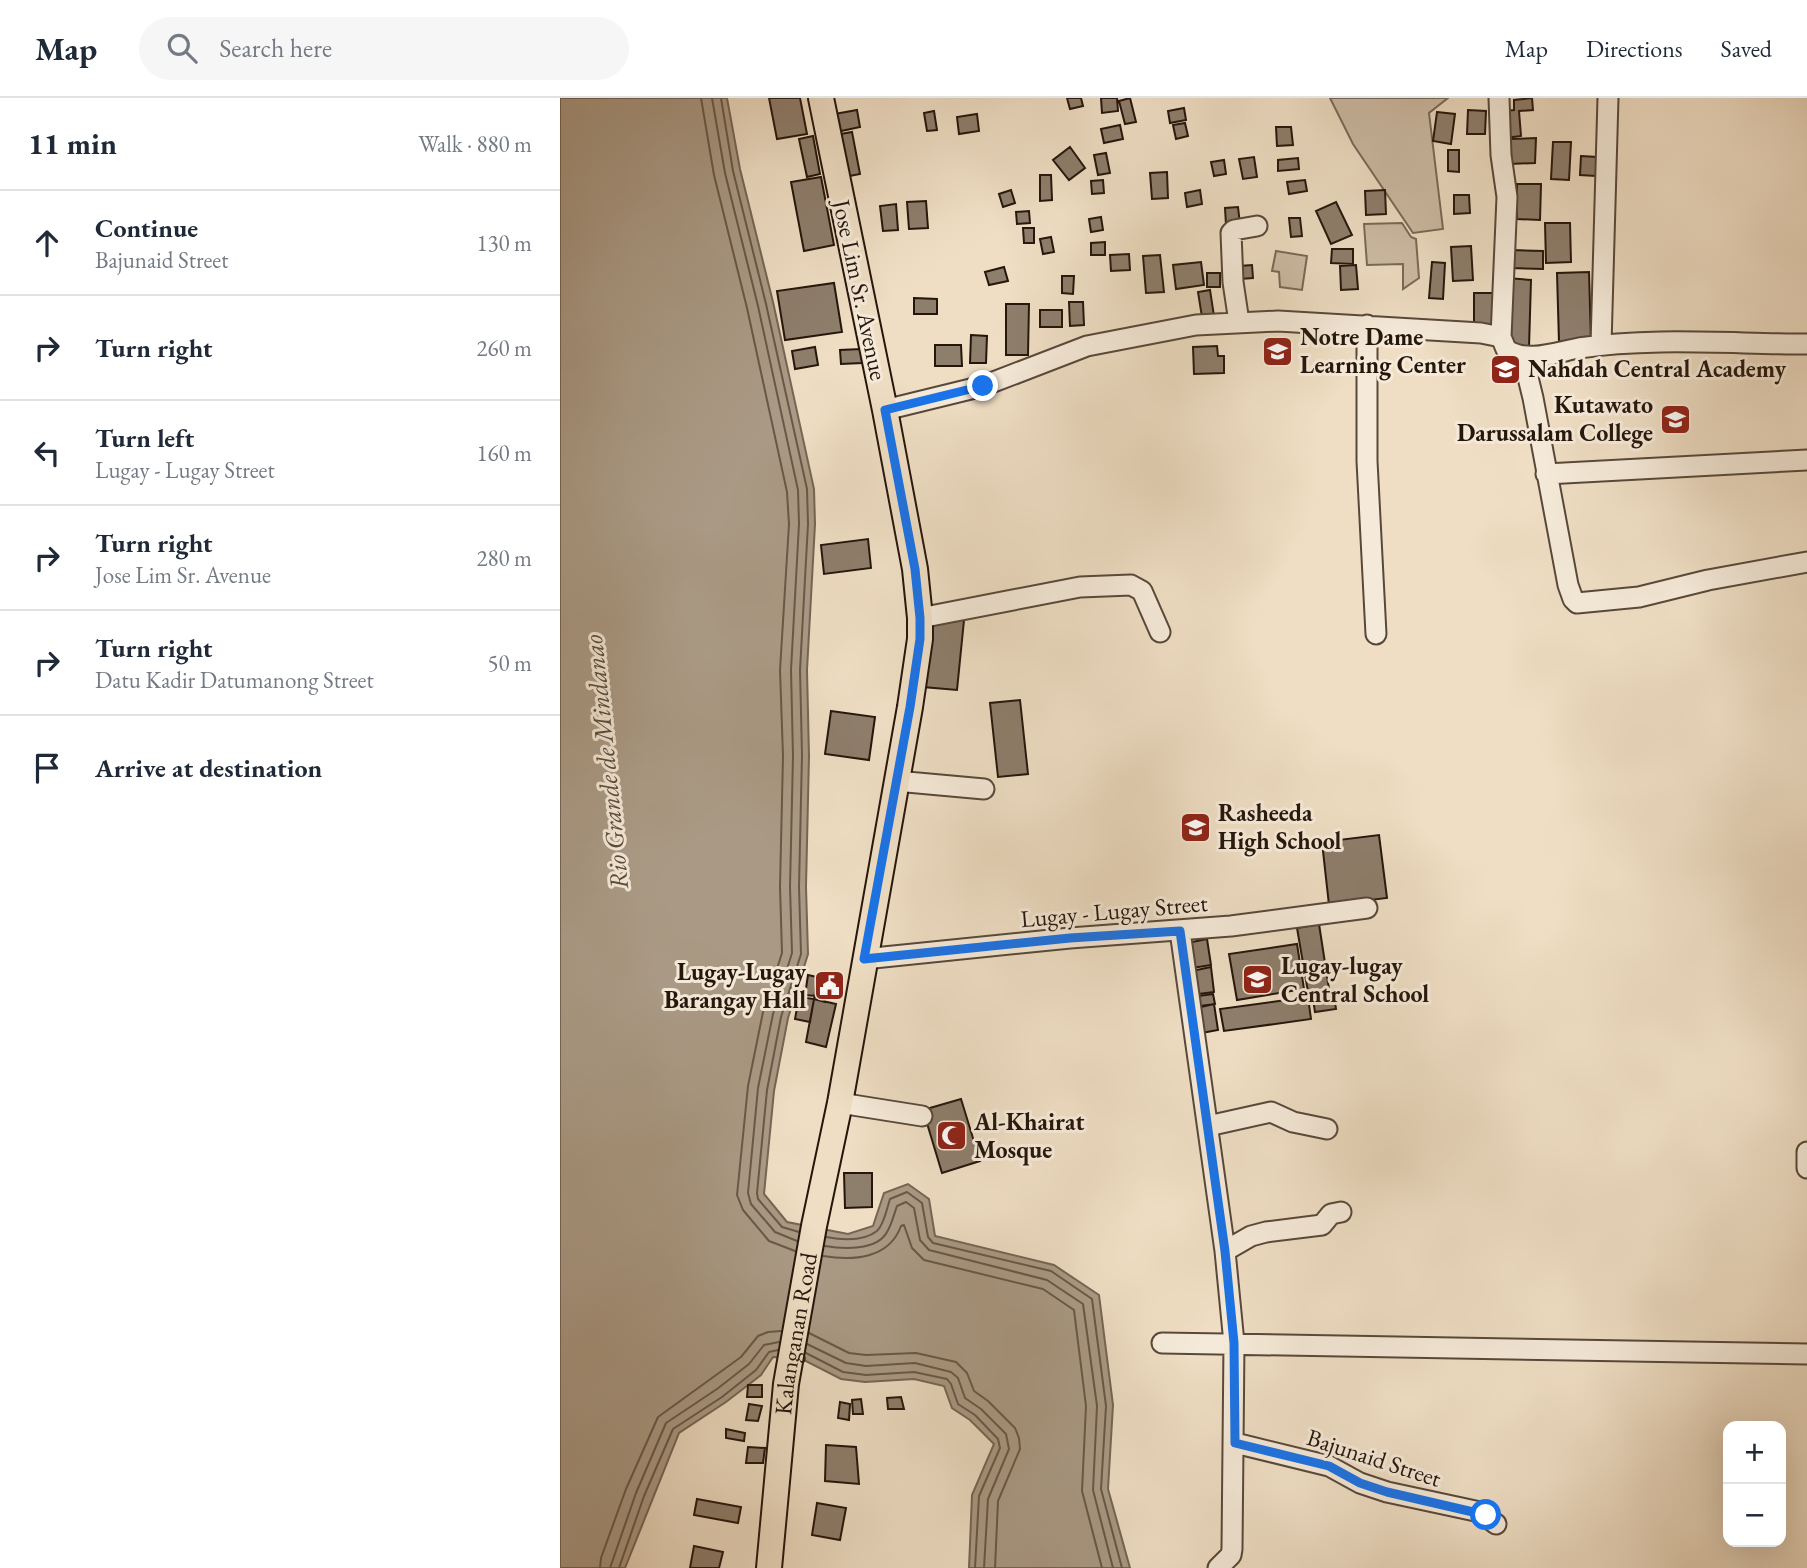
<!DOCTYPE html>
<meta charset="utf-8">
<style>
body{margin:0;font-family:"EB Garamond",serif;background:#f6f6f7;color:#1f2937}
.controls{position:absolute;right:21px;bottom:21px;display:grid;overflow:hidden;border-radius:14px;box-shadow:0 7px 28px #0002}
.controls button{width:63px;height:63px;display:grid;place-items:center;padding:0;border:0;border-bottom:2px solid #e0e1e3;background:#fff;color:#1f2937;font:35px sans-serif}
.stop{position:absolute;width:21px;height:21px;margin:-16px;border:5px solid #1a73e8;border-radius:50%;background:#fff}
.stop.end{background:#1a73e8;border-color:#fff;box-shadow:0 2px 7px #0008}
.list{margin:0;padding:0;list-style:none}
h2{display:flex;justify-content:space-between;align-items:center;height:91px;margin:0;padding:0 28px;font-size:30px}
h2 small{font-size:23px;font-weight:400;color:#747a83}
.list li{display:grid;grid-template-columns:46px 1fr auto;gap:21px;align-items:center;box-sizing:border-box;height:105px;padding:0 28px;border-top:2px solid #e0e1e3}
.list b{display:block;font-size:26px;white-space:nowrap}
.list p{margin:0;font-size:23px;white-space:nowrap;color:#747a83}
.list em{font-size:23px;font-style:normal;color:#747a83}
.icon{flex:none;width:38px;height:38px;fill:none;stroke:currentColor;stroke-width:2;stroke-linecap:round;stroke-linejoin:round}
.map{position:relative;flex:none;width:1247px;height:1470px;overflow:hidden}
header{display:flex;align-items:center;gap:42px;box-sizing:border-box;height:98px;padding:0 35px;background:#fff;border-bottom:2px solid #e0e1e3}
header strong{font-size:33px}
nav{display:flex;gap:38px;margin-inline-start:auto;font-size:24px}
.search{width:490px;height:63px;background:#f6f6f7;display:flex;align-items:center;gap:18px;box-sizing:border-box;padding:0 24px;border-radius:38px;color:#747a83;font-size:26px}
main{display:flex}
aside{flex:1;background:#fff}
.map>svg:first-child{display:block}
.green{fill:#cdbca5;stroke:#796958;stroke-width:2}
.water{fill:#aa9a85;stroke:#756555;stroke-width:2}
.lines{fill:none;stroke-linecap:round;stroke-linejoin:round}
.shore{stroke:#685848;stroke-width:2}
.building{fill:#8e7e6c;stroke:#25160c;stroke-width:2}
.minor-casing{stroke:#58483a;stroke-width:23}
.major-casing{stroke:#25160c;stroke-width:28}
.minor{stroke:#f5ead9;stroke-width:19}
.major{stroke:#efdec4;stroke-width:24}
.route{stroke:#1a73e8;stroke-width:9}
.labels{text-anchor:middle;stroke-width:6;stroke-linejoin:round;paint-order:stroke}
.street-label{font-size:24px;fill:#25160c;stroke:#f5ead9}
.poi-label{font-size:24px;font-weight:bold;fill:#25160c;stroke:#f5ead9;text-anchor:start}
.water-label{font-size:26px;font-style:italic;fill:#5a4b3c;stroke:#f5ead9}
</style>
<header>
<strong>Map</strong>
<div class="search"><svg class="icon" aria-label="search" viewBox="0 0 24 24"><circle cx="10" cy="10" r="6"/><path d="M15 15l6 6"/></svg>Search here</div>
<nav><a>Map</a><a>Directions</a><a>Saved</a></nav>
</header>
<main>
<aside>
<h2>11 min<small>Walk · 880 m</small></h2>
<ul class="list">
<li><svg class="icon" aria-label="ahead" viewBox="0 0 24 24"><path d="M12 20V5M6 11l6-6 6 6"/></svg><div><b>Continue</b><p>Bajunaid Street</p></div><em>130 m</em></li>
<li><svg class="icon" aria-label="right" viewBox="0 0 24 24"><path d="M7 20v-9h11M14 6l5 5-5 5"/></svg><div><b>Turn right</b></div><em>260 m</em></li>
<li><svg class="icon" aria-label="left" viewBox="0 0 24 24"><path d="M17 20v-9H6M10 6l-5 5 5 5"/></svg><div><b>Turn left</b><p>Lugay - Lugay Street</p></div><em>160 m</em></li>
<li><svg class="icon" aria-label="right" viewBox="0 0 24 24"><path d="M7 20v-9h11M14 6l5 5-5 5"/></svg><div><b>Turn right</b><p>Jose Lim Sr. Avenue</p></div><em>280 m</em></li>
<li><svg class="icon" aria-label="right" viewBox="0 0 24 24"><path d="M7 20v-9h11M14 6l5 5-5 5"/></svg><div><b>Turn right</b><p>Datu Kadir Datumanong Street</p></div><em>50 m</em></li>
<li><svg class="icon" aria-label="arrive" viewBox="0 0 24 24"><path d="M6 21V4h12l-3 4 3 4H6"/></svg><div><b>Arrive at destination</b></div></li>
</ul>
</aside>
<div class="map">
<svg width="1247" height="1470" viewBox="0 0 1247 1470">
<rect width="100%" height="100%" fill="#efdec4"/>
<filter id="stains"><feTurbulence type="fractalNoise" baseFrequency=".00286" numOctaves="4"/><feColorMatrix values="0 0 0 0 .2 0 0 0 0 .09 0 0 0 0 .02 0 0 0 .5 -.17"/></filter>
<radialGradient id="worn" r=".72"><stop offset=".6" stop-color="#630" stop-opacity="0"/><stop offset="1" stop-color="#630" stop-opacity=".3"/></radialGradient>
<path class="green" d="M770 0H888L869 15 883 131 853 135 793 46Z
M842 125 851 139 856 141 859 180 843 191V166L807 167 804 126Z
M716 153 747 158 742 192 720 189 719 174 712 173Z"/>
<path class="water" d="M0 0H167L180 71 213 204 254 391 255 426 247 572 249 658 246 789 248 856 228 920 214 993 204 1096 227 1124 288 1136 313 1128 324 1095 348 1086 369 1101 375 1138 494 1167 539 1197 553 1307 548 1391 570 1470H409L412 1397 434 1346 410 1322 392 1310 384 1288 354 1281 305 1284 281 1281 240 1260 213 1259 201 1277 166 1304 119 1335 65 1470H0Z"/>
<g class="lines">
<path class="shore" d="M141 0 154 77 187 210 227 394 229 426 220 572 223 658 220 789 222 855 203 914 188 988 177 1097 183 1112 209 1143 235 1153
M152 0 165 75 198 208 238 392 239 426 231 572 233 658 230 789 232 855 213 916 198 990 188 1095 191 1106 215 1134 237 1143
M161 0 173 73 206 206 247 391 248 426 240 572 242 657 239 789 241 856 221 919 207 992 197 1095 198 1101 222 1129 239 1134
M266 1139C282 1142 303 1144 317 1133 324 1127 327 1110 330 1101L347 1094 362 1105 368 1139 373 1145 491 1173 532 1201 546 1308 541 1391 562 1470
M265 1148C282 1151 317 1153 327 1134 332 1126 334 1116 337 1108L346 1104 354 1110 360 1142 369 1152 487 1182 523 1206 537 1308 533 1392 553 1470
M263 1158C293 1163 329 1161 341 1128L344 1127 352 1150 364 1162 483 1191 514 1212 526 1308 522 1393 542 1470
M249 1235 289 1255 306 1257 356 1255 396 1264 407 1275 414 1293 428 1303 455 1330 459 1340 460 1351 438 1403 435 1470
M247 1246 286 1265 306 1268 355 1265 391 1274 398 1280 405 1300 421 1311 446 1336 449 1351 428 1401 424 1470
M246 1255 283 1274 306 1277 354 1274 387 1281 391 1286 398 1306 415 1317 438 1341 440 1350 419 1398 415 1470
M40 1470 41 1460 66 1391 98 1319 181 1259 198 1238 208 1234 221 1233
M50 1470 76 1395 106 1325 157 1291 189 1266 204 1247 219 1244
M59 1470 84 1398 113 1331 162 1299 196 1272 209 1254 218 1252"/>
</g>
<path class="building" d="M209 0H240L247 36 217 41Z
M507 0H521L523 8 510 11Z
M541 0H557L558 13 542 15Z
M570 0 576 24 565 26 559 3Z
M972 0 973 12 959 13 961 38 945 40 943 13 954 12V2Z
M624 10 626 22 610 25 608 13Z
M297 12 300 29 272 35 269 17Z
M908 12 926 13 925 36H907Z
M374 13 377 32 367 33 364 15Z
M877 14 895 16 891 46 873 43Z
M417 16 419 33 399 36 397 19Z
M625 25 628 38 616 41 613 27Z
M560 27 563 41 544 45 541 31Z
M716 29H731L733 47 717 48Z
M292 34 300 76 279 80 270 38Z
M253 38 260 76 247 79 239 41Z
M976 40 975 65 950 66V41Z
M993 44H1011L1009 82 991 81Z
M510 49 525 70 509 82 493 62Z
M888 52H899V74L888 73Z
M546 55 550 75 538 77 534 57Z
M1021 58 1037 59 1036 78 1020 77Z
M694 59 697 79 683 81 679 61Z
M738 60 739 71 718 73V62Z
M664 62 666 76 654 78 651 64Z
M607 74 608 100 592 101 590 75Z
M480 77H491L492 102 480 103Z
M261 79 274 147 244 153 231 84Z
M543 82 544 95 532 96 531 83Z
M745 82 747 93 729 96 727 84Z
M957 86H981L980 122 957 121Z
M451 92 455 105 443 109 439 96Z
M640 92 642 106 627 109 625 95Z
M825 92 826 116 806 117 805 93Z
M894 97H909L910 115 894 116Z
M366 103 368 130 349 131 347 104Z
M776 104 792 137 771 146 756 113Z
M336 106 338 132 323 133 320 108Z
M678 109 680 126 666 127 665 110Z
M469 113 470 125 457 126 456 114Z
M541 119 543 132 531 134 529 121Z
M729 120H740L742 138 731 139Z
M985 125H1010L1011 164 986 165Z
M463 130H474V145H464Z
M491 139 494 154 483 156 480 141Z
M545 144V157H531V145Z
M911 148 913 182 893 183 891 149Z
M772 151H793V166L771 165Z
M952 152 983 153V171L951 170Z
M569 156 570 172 551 173 550 157Z
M600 157 604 194 586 195 583 158Z
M641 164 644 187 616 191 613 167Z
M872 164 885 165 883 201 869 200Z
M692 167 693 180 680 181 679 168Z
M796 167 798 191 781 192 780 168Z
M444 169 448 183 429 187 425 174Z
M1029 174 1031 243 999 244 997 175Z
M647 175H660V189H647Z
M502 178H514L513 196 502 195Z
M947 180 971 182 969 249 946 245Z
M274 185 282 234 225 242 217 193Z
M650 192 654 218 642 219 638 194Z
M914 195H937L938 228H914Z
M354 200 377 201V216H354Z
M509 204H523L524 227 510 228Z
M446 206H469L468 257H446Z
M480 212H502V229H480Z
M411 237 427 238 426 265H410Z
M375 247H401L402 268H375Z
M657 248 658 258H664V275L634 276 633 249Z
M255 249 258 267 235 271 232 253Z
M301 251 302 265 281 266 280 252Z
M308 441 311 470 264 476 261 447Z
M371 518 404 522 397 592 363 589Z
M460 602 468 676 438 679 430 605Z
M271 613 315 619 309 662 265 656Z
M819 737 827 800 769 807 762 744Z
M759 826 769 891 748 894 737 830Z
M647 841 651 867 626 871 622 846Z
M737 846 744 891 677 902 669 856Z
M651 869 654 894 631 897 627 874Z
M248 877 257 879 255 898 245 897Z
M257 879 282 882 280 896 266 893 265 904 254 901Z
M773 892 776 911 755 914 752 895Z
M653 896 655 906 633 909 631 899Z
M239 899 254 901 250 924 235 921Z
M748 899 751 921 664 933 660 911Z
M254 901 276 906 266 949 246 944Z
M654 906 658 932 636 936 632 911Z
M401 1001 420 1063 382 1075 363 1012Z
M284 1075H312V1109L285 1110Z
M188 1287H202V1299H187Z
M341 1299 344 1311H328L327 1300Z
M301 1301 303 1316H293L292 1302Z
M280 1304 290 1306 289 1322 278 1320Z
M189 1306 202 1308 198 1323 186 1322Z
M166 1331 185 1335 184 1343 166 1340Z
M266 1347 296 1349 299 1386 265 1383Z
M188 1349 205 1350 203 1365H186Z
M137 1401 181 1409 178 1425 134 1417Z
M257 1405 286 1410 280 1442 252 1437Z
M134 1448 163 1454 159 1470H130Z"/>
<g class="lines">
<defs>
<path id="minor" d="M939 0 941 57 947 99 941 239 946 251C965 266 997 254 1019 250 1093 239 1173 246 1247 246
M679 224 673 184 671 135 674 132 697 128
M807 227V363L816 536
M1041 247 1048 0
M963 259 973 300 1008 487 1013 501 1017 505 1079 499 1148 482 1247 464
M325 312 423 288 527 248 636 227 718 223 921 235 941 239
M986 376 1247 362
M360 520 520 489 571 487 582 493 600 534
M336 683 424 691
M620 833 665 1153 674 1245 672 1451 671 1457 658 1470
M304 861 510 840 671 828 807 810
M280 1005 362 1018
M648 1028 711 1014 733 1024 767 1031
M1247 1054V1070
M665 1153 691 1138 706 1134 762 1127 771 1116 781 1114
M602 1245 1247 1256
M675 1345 769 1368 800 1385 827 1394 920 1414 936 1426"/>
<g id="major">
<path id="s1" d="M209 1470 226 1286 254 1128 280 1005 350 609 360 541V520L355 471 325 312 261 0"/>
</g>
</defs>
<use href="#minor" class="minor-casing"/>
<use href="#major" class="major-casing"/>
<use href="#minor" class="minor"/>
<use href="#major" class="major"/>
</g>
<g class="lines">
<path class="route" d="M423 288 325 312 355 471 360 520V541L350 609 304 861 510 840 620 833 665 1153 674 1245 675 1345 769 1368 800 1385 827 1394 926 1417"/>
</g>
<defs>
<symbol id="school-square" viewBox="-11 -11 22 22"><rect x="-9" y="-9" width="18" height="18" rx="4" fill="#8f2418" stroke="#f5ead9"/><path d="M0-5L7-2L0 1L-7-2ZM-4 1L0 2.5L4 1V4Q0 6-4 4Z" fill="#fff"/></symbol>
<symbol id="university-square" viewBox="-11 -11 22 22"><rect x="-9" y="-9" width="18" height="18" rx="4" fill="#8f2418" stroke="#f5ead9"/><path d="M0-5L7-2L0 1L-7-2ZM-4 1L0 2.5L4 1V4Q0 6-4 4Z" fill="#fff"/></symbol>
<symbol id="civic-square" viewBox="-11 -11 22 22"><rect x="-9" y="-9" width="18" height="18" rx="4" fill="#8f2418" stroke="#f5ead9"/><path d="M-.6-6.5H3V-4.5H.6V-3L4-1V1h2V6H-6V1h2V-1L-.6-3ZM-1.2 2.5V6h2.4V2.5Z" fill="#fff"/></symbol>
<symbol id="mosque-square" viewBox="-11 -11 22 22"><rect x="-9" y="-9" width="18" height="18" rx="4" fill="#8f2418" stroke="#f5ead9"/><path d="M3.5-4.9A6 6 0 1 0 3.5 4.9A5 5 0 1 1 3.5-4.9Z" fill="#fff"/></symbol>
</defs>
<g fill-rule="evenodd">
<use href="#school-square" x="700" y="236" width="35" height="35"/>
<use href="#school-square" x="928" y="254" width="35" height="35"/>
<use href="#university-square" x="1098" y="304" width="35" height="35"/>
<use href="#school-square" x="618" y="712" width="35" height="35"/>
<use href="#school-square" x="680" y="864" width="35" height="35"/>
<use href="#civic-square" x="252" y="870" width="35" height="35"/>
<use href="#mosque-square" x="374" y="1020" width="35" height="35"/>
</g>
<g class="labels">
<g class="street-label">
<text transform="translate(300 192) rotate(78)" y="8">Jose Lim Sr. Avenue</text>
<text transform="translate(554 813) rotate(-5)" y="8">Lugay - Lugay Street</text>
<text dy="8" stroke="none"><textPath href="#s1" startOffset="236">Kalanganan Road</textPath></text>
<text transform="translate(814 1360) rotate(18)" y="8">Bajunaid Street</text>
</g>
<g class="poi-label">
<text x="740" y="247">Notre Dame<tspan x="740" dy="28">Learning Center</tspan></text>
<text x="968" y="279">Nahdah Central Academy</text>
<text x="1093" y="315" text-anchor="end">Kutawato<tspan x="1093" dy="28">Darussalam College</tspan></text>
<text x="658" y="723">Rasheeda<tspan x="658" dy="28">High School</tspan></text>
<text x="721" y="876">Lugay-lugay<tspan x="721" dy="28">Central School</tspan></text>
<text x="246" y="882" text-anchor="end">Lugay-Lugay<tspan x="246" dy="28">Barangay Hall</tspan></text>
<text x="414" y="1032">Al-Khairat<tspan x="414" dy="28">Mosque</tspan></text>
</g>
<g class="water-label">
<text transform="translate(46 664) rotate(-96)" y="9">Rio Grande de Mindanao</text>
</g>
</g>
<rect width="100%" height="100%" filter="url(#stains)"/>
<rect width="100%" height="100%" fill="url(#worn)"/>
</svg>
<div class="controls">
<button>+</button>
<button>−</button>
</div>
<div class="stop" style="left:926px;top:1417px"></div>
<div class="stop end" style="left:423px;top:288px"></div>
</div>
</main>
